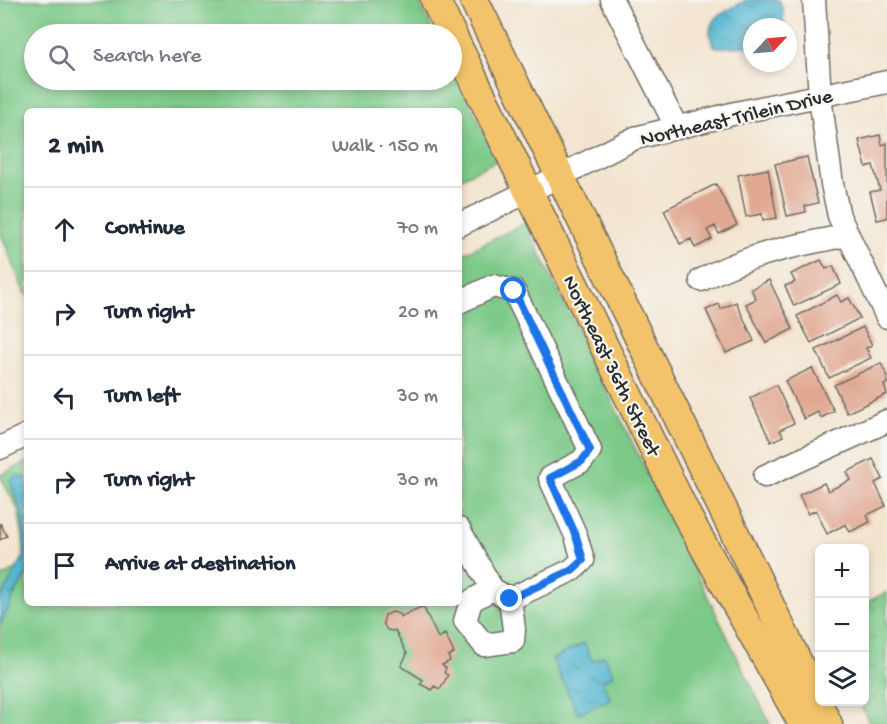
<!DOCTYPE html>
<meta charset="utf-8">
<style>
body{margin:0;font-family:"Gochi Hand",sans-serif;background:#f2f2f3;color:#1f2937}
.controls{position:absolute;right:18px;bottom:18px;display:grid;overflow:hidden;border-radius:9px;box-shadow:0 3px 9px #0003}
.controls button{width:54px;height:54px;display:grid;place-items:center;padding:0;border:0;border-bottom:2px solid #e0e1e3;background:#fff;color:#1f2937;font:30px sans-serif}
.compass{position:absolute;left:743px;top:18px;width:54px;height:54px;border-radius:50%;background:#fff;box-shadow:0 3px 9px #0003;rotate:64deg}
.stop{position:absolute;width:18px;height:18px;margin:-14px;border:4px solid #1a73e8;border-radius:50%;background:#fff}
.stop.end{background:#1a73e8;border-color:#fff;box-shadow:0 2px 6px #0008}
.list{margin:0;padding:0;list-style:none}
h2{display:flex;justify-content:space-between;align-items:center;height:78px;margin:0;padding:0 24px;font-size:26px}
h2 small{font-size:20px;font-weight:400;color:#747a83}
.list li{display:grid;grid-template-columns:39px 1fr auto;gap:18px;align-items:center;box-sizing:border-box;height:84px;padding:0 24px;border-top:2px solid #e0e1e3}
.list b{display:block;font-size:22px;white-space:nowrap}
.list em{font-size:20px;font-style:normal;color:#747a83}
.icon{flex:none;width:33px;height:33px;fill:none;stroke:currentColor;stroke-width:2;stroke-linecap:round;stroke-linejoin:round}
.map{position:relative;flex:none;width:887px;height:724px;overflow:hidden}
.search{position:absolute;background:#fff;box-shadow:0 3px 9px #0003;left:24px;top:24px;width:438px;height:66px;display:flex;align-items:center;gap:15px;box-sizing:border-box;padding:0 21px;border-radius:33px;color:#747a83;font-size:22px}
.panel{position:absolute;background:#fff;box-shadow:0 3px 9px #0003;left:24px;top:108px;width:438px;height:498px;border-radius:9px}
.map>svg:first-child{display:block}
.green{fill:#7cc988;stroke:#547a5a;stroke-width:1.5}
.park{fill:url(#park-tufts);stroke:#547a5a;stroke-width:1.5}
.water{fill:url(#water-ripples);stroke:#3e707d;stroke-width:1.5}
.building{fill:#e0a891}
.lines{fill:none;stroke-linecap:round;stroke-linejoin:round}
.minor-casing{stroke:#716c64;stroke-width:25}
.major-casing{stroke:#716c64;stroke-width:31}
.minor{stroke:#fff;stroke-width:22}
.major{stroke:#f2c36a;stroke-width:28}
.route{stroke:#1a73e8;stroke-width:8}
.labels{text-anchor:middle;stroke-width:4.5;stroke-linejoin:round;paint-order:stroke}
.street-label{font-size:21px;fill:#2b2b2b;stroke:#f6f6f2}
</style>
<div class="map">
<svg width="887" height="724" viewBox="0 0 887 724">
<defs>
<pattern id="park-tufts" width="24" height="20" patternUnits="userSpaceOnUse" patternTransform="scale(1.5)"><rect width="24" height="20" fill="#7cc988"/><path d="M3 7l-1-3M5 7V3M7 7l1-3M15 17l-1-3M17 17v-4M19 17l1-3" fill="none" stroke="#66a36f"/></pattern>
<pattern id="water-ripples" width="26" height="14" patternUnits="userSpaceOnUse" patternTransform="scale(1.5)"><rect width="26" height="14" fill="#51b5cf"/><path d="M2 4q2-2 4 0t4 0M15 11q2-2 4 0t4 0" fill="none" stroke="#4393a8"/></pattern>
</defs>
<rect width="100%" height="100%" fill="#f6f6f2"/>
<filter id="ink" filterUnits="userSpaceOnUse"><feTurbulence type="fractalNoise" baseFrequency=".0167" numOctaves="2"/><feDisplacementMap in="SourceGraphic" scale="12" xChannelSelector="R" yChannelSelector="G"/><feConvolveMatrix kernelMatrix="1 2 1 2 8 2 1 2 1" color-interpolation-filters="sRGB"/></filter>
<filter id="wash" filterUnits="userSpaceOnUse"><feTurbulence type="fractalNoise" baseFrequency=".008" numOctaves="4" result="noise"/><feDisplacementMap in="SourceGraphic" scale="24" xChannelSelector="R" yChannelSelector="G"/><feGaussianBlur stdDeviation="1.35" result="paint"/><feColorMatrix in="noise" values="0 0 0 0 0 0 0 0 0 0 0 0 0 0 0 0 0 1.4 0 .05"/><feComposite in="paint" operator="in"/></filter>
<g filter="url(#wash)">
<rect width="100%" height="100%" fill="#f3e4cf"/>
<path class="green" d="M0 0H418L435 34H34V80H452V67L498 160 459 179V111H27V296L24 292 0 231Z
M525 223 770 724H0V578L27 563V603H459V256Z
M27 462V558L18 510 0 475Z"/>
<path class="park" d="M887 592V724H870L859 702H864L865 603Z"/>
<path class="water" d="M745 0H779L783 11 784 27H752V46C741 46 724 49 714 46 700 16 726 14 745 0Z
M18 475 27 479V574L14 596 0 626V599L24 556 22 515 10 481Z
M584 643 592 661 604 656 614 675 602 681 611 699 578 714 552 659Z"/>
<g id="blocks">
<path class="building" d="M880 135 882 145 887 143V218L877 220 870 192 880 190 873 165 866 167 859 140Z
M807 157 818 203 805 206 806 212 787 216 775 164Z
M768 169 777 218 763 220 762 214 746 217 738 175Z
M716 184 737 225 719 234 715 226 707 230 712 239 695 248 691 239 680 244 664 210Z
M821 260 826 269 833 266 841 284 794 306 785 286 795 282 791 274Z
M769 280 793 329 766 343 746 304 756 299 751 289Z
M837 295 841 302 849 298 860 318 811 343 797 316Z
M736 302 754 341 726 353 706 310 719 304 721 309Z
M863 327 872 345 866 348 871 358 829 378 816 350Z
M881 363 887 376V383L884 385 887 394 847 413 834 385Z
M812 368 834 411 821 418 818 412 804 419 785 381Z
M776 385 794 423 780 430 783 436 771 442 750 398Z
M873 459 883 479 875 483 886 506 867 515 870 522 850 532 846 524 827 534 816 510 808 514 799 495 824 483 828 491 851 480 847 472Z
M0 523 7 536 0 540Z
M423 606 438 638 445 634 454 653 448 656 450 661 442 665 446 668 444 673 448 675 440 689 434 686 432 690 420 684 423 680 401 666 407 654 395 630 393 631 387 630 383 623 385 615 393 612 399 614 400 617Z"/>
</g>
</g>
<g filter="url(#ink)">
<use href="#blocks" fill-opacity="0" stroke="#716c64" stroke-width="1.5"/>
<g class="lines">
<defs>
<path id="minor" d="M612 0 677 128
M814 0 820 97 832 184 839 216 887 317
M459 225 560 176 635 138 736 113 887 82
M701 280C711 275 721 270 731 266 768 250 809 243 848 235
M459 302 493 286 514 291 590 450 582 461 550 478 576 536 583 560 572 570 510 599 492 589 459 529
M0 448 27 435
M765 476 887 421
M492 589 471 601 465 621 484 645 513 641 514 629 510 599"/>
<path id="major" d="M435 0 688 518 803 724
M474 0 828 724"/>
</defs>
<use href="#minor" class="minor-casing"/>
<use href="#major" class="major-casing"/>
<use href="#minor" class="minor"/>
<use href="#major" class="major"/>
</g>
</g>
<g class="lines" filter="url(#ink)">
<path class="route" d="M510 599 572 570 583 560 576 536 550 478 582 461 590 450 514 291"/>
</g>
<g class="labels">
<g class="street-label">
<text transform="translate(736 116) rotate(-13)" y="7">Northeast Trilein Drive</text>
<text transform="translate(613 365) rotate(64)" y="7">Northeast 36th Street</text>
</g>
</g>
</svg>
<div class="controls">
<button>+</button>
<button>−</button>
<button><svg class="icon" aria-label="layers" viewBox="0 0 24 24"><path d="M12 4l9 5-9 5-9-5zM3 14l9 5 9-5"/></svg></button>
</div>
<svg class="compass" viewBox="-18 -18 36 36"><path d="M0-13l5 13h-10z" fill="#e53935"/><path d="M0 13l5-13h-10z" fill="#747a83"/></svg>
<div class="stop" style="left:514px;top:291px"></div>
<div class="stop end" style="left:510px;top:599px"></div>
<div class="search"><svg class="icon" aria-label="search" viewBox="0 0 24 24"><circle cx="10" cy="10" r="6"/><path d="M15 15l6 6"/></svg>Search here</div>
<section class="panel">
<h2>2 min<small>Walk · 150 m</small></h2>
<ul class="list">
<li><svg class="icon" aria-label="ahead" viewBox="0 0 24 24"><path d="M12 20V5M6 11l6-6 6 6"/></svg><div><b>Continue</b></div><em>70 m</em></li>
<li><svg class="icon" aria-label="right" viewBox="0 0 24 24"><path d="M7 20v-9h11M14 6l5 5-5 5"/></svg><div><b>Turn right</b></div><em>20 m</em></li>
<li><svg class="icon" aria-label="left" viewBox="0 0 24 24"><path d="M17 20v-9H6M10 6l-5 5 5 5"/></svg><div><b>Turn left</b></div><em>30 m</em></li>
<li><svg class="icon" aria-label="right" viewBox="0 0 24 24"><path d="M7 20v-9h11M14 6l5 5-5 5"/></svg><div><b>Turn right</b></div><em>30 m</em></li>
<li><svg class="icon" aria-label="arrive" viewBox="0 0 24 24"><path d="M6 21V4h12l-3 4 3 4H6"/></svg><div><b>Arrive at destination</b></div></li>
</ul>
</section>
</div>
